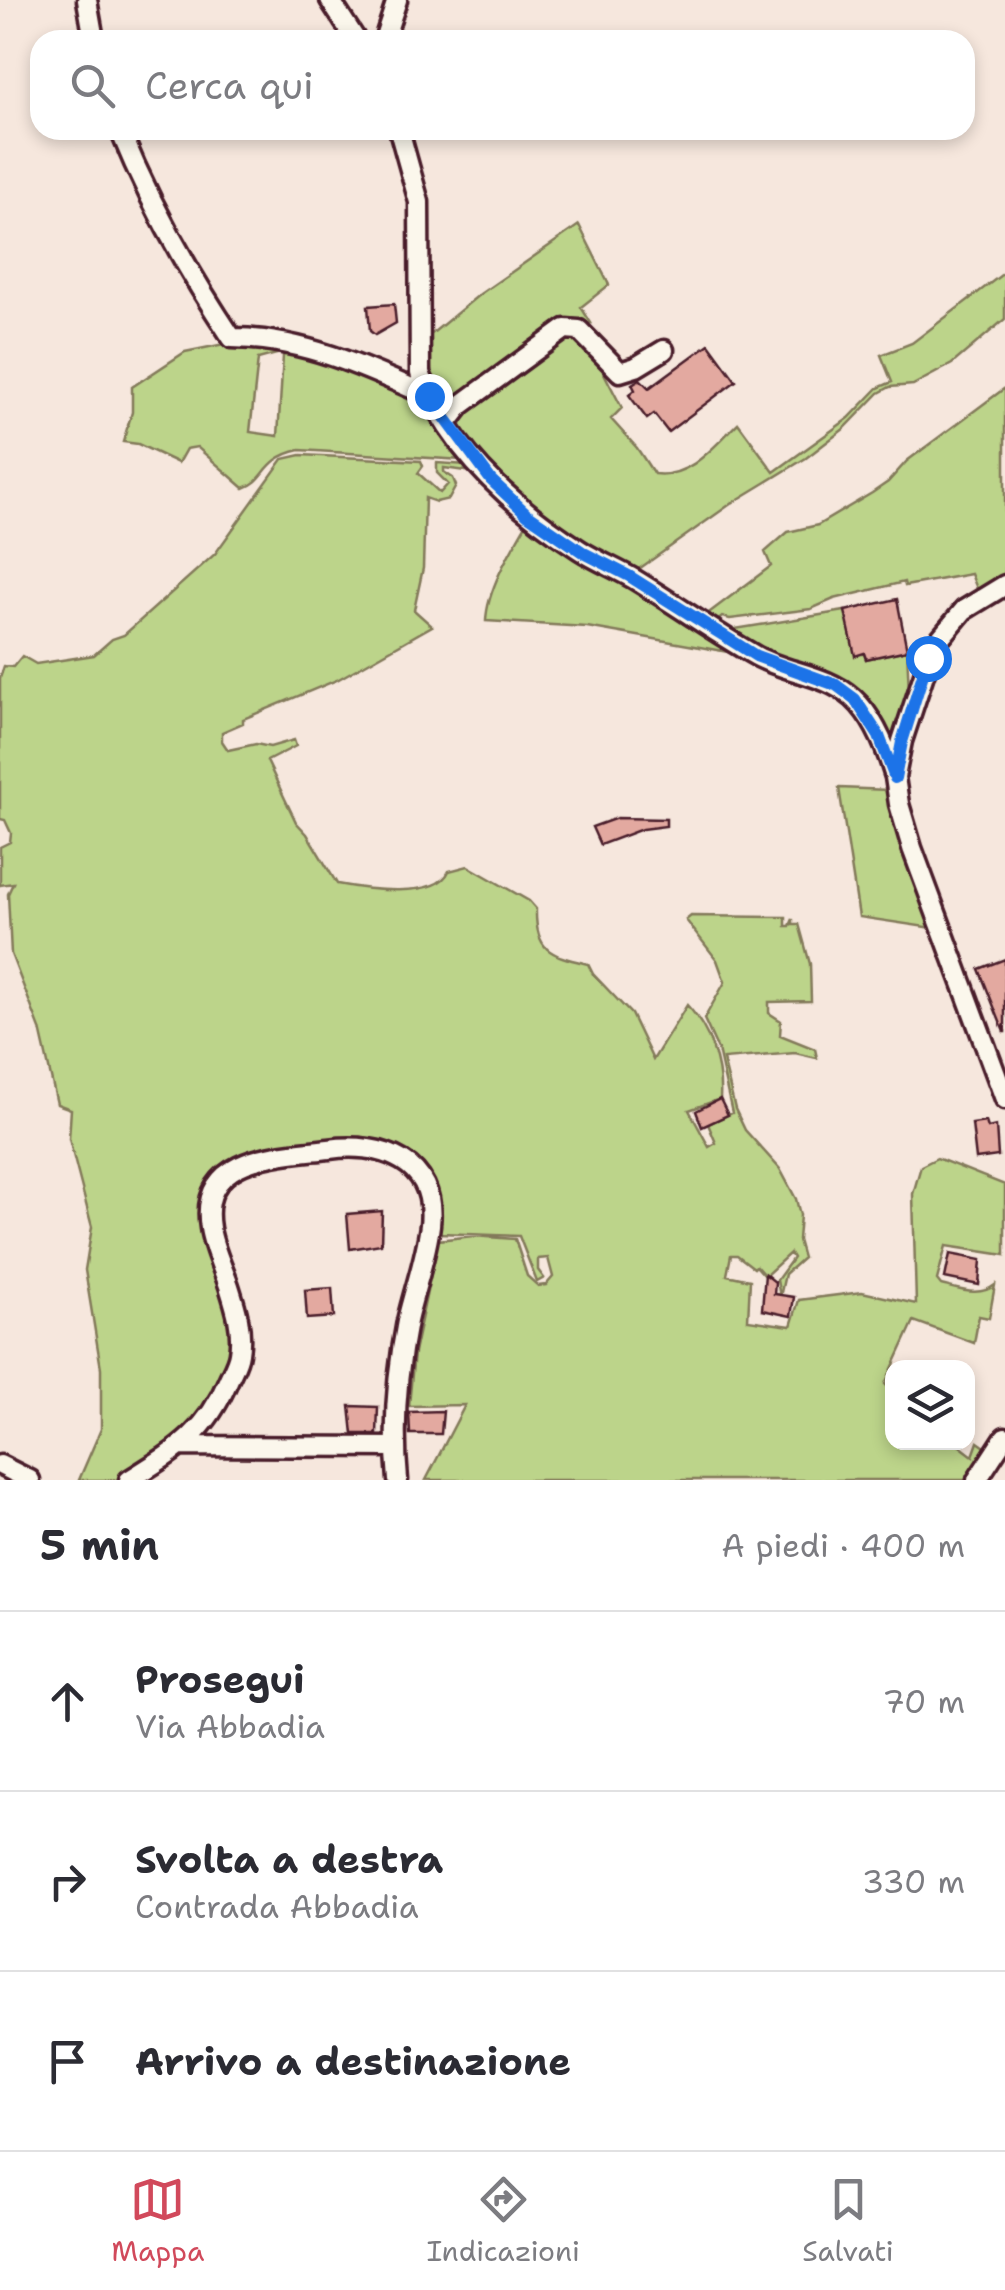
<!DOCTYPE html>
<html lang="it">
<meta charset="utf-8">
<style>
body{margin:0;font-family:"Shantell Sans",sans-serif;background:#f7f7f7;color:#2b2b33}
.controls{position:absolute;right:30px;bottom:30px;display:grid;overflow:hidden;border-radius:20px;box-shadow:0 5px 15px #0003}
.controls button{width:90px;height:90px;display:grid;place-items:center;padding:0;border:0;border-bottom:2px solid #e1e1e2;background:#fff;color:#2b2b33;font:50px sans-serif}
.stop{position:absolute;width:30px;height:30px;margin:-22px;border:8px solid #1a73e8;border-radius:50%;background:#fff}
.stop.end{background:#1a73e8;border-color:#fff;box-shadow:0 2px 10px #0008}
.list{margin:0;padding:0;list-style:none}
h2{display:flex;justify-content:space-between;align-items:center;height:130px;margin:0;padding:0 40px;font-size:42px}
h2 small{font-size:32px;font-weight:400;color:#7c7c81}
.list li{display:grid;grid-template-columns:65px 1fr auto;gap:30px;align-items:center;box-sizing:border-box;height:180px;padding:0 40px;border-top:2px solid #e1e1e2}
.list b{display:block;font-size:38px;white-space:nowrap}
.list p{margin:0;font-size:32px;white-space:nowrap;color:#7c7c81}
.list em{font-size:32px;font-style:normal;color:#7c7c81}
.icon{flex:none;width:55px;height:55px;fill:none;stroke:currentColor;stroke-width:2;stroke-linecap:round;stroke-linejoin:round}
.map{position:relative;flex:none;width:1005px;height:1480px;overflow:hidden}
.search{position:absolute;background:#fff;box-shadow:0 5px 15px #0003;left:30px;right:30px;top:30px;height:110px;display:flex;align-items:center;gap:25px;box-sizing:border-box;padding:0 35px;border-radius:30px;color:#7c7c81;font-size:38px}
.sheet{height:670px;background:#fff}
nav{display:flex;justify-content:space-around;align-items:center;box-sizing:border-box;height:140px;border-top:2px solid #e1e1e2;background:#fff;font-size:28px;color:#7c7c81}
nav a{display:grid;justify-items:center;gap:5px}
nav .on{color:#d1495b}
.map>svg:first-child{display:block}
.green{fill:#bcd48a;stroke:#837a5a;stroke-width:2.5}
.building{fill:#e3a9a0;stroke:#4a1f2b;stroke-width:2.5}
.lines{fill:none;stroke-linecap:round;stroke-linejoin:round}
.minor-casing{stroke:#4a1f2b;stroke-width:25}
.minor{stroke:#fbf7ec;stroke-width:18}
.route{stroke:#1a73e8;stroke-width:12}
</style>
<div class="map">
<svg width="1005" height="1480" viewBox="0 0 1005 1480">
<rect width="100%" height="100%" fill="#f6e7dd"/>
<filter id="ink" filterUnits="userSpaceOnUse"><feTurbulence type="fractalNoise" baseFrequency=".01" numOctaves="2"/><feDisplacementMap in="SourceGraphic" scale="20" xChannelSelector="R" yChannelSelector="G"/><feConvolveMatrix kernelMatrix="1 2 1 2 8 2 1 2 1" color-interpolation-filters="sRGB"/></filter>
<g filter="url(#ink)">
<path class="green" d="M579 225 609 285 581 307 591 323 572 324 443 410 431 387 423 341 480 294Z
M1005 272V319L952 364 913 385 890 387 879 393 845 428 806 458 732 503 629 576 506 490 459 430 469 405 573 334 593 352 622 408 611 419 637 448 654 474C690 479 715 445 738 423L774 472 849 418 878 388 892 382 881 355 912 343Z
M234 342 282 349 277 354 258 359 250 432 278 436 283 356 288 351C327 361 398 381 427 408 442 422 453 443 464 460L300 450C262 458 267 481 244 488L197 447 186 449 178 463 138 444 123 442 132 412V387L185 352Z
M1005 388V580L983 592 978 591 971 574 905 586 904 582 834 599 811 609 730 619 722 617 714 624 702 618 771 566 765 552 788 532 818 525 872 493 888 482 907 461Z
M301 455 421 461 423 466 418 473 440 493 448 484 437 473V463L468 465 473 472 444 468V472L453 478 456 486 449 499 436 502 425 498 423 568 414 610 432 626 337 680 243 719V723L222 732V741L228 750 256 744 270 747 294 740 296 746 267 761 296 822 307 834 337 884C363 889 437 900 449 871L468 866 529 901 536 909C535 952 551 955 588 964L593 974 631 1014 653 1060 687 1005C710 1030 722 1065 720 1099L689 1110 709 1147 716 1143 708 1124 732 1113 718 1050 704 1019 725 982 717 960 686 920 691 916 786 917V926H790L793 919V924H799L810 964 811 1001 769 1002V1013L781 1021 780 1035 815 1049 817 1058 795 1053 723 1059 735 1109 745 1130 780 1169 796 1199 800 1215 798 1240 803 1258 785 1274 780 1297 777 1280 793 1258 790 1253 765 1276 756 1266 754 1268 737 1255H731L727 1275 750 1280 748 1320 791 1326 799 1300 862 1292 916 1304 913 1194 921 1166 937 1158 1005 1185V1255L946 1246 937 1280 941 1285C959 1289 979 1298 995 1285L989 1318 979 1316 974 1343 914 1321 885 1384 892 1391V1442L956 1443 973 1456 978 1442 991 1451 973 1480H426L465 1405 409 1406 414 1353 438 1240 473 1236 515 1239 527 1276 538 1286 546 1285 553 1277 548 1258 538 1259V1270L544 1278 537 1282 519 1236 440 1233 434 1196 386 1154 284 1152 207 1190 232 1334 228 1364 208 1412 124 1480H79L101 1429V1368L85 1270 92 1227 69 1139 71 1109 57 1104 40 1029 11 954 8 894 13 883 0 885V847L10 842 11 833 5 820 0 819V678L4 666 13 667 22 656 36 664 94 655 112 639 124 635 215 554 283 459Z
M528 521 745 655 587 627 486 621C487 590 511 550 528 521Z
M845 611 866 659 907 650 909 692 894 741 890 740 868 705 841 678 835 679 765 655 729 630Z
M839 788 889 790 939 929 859 917Z"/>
<path class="building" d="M394 304 396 323 375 335 370 331 368 306Z
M709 344 736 381 668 432 654 414 647 419 629 395 635 390 632 384 640 379 649 388Z
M897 599 907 650 866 659 864 653 855 656 845 611Z
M617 818 666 819V826L642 829 600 845 592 827Z
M1005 959V1032H1004L979 969Z
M720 1099 728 1115 702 1127 696 1111Z
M986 1122 988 1128 996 1126 998 1156 976 1159 972 1124Z
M382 1211 381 1244 350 1249 347 1214Z
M950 1254 981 1260 979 1285 945 1278Z
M765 1274 775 1282 774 1294 794 1297 791 1316 762 1310Z
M332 1288 334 1317 307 1319 305 1290Z
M350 1406 378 1407 377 1434H353Z
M443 1411 441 1434H410L409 1412Z"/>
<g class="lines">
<defs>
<path id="minor" d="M87 0 94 40
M330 0 356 40
M384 40 397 0
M120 130C150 204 188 272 232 338 302 338 367 368 429 396
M399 130 419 202 420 373C449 450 513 507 580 550 597 561 617 569 634 579 675 604 714 632 756 656 787 673 826 674 853 698 875 718 887 750 895 777
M447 423 461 405 565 329 579 330 620 372 636 367 664 350
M1005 585 964 610 933 647 902 741 895 777 899 804 912 848 1005 1099
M182 1446 395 1447
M0 1465 30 1480
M129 1480C175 1451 206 1434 228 1381 232 1372 238 1362 239 1353 243 1330 236 1308 229 1286 223 1268 213 1248 210 1228 198 1155 278 1155 329 1149 382 1142 437 1161 430 1225 426 1258 414 1290 407 1321 397 1372 393 1429 398 1480
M977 1480 1005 1437"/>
</defs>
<use href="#minor" class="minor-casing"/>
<use href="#minor" class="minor"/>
</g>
</g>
<g class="lines" filter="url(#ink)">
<path class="route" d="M429 396 491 480 527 514 584 553 629 576 756 656 836 685 855 699 879 736 895 778 902 742 928 658"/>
</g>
</svg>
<div class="controls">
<button><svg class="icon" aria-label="layers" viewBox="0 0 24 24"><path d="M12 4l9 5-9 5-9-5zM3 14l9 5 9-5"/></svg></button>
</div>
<div class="stop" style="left:928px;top:658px"></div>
<div class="stop end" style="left:429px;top:396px"></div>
<div class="search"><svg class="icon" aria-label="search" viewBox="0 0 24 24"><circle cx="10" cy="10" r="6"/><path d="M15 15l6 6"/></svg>Cerca qui</div>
</div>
<section class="sheet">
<h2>5 min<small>A piedi · 400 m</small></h2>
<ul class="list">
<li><svg class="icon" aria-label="ahead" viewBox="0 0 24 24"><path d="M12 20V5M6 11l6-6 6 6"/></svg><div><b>Prosegui</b><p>Via Abbadia</p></div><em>70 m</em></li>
<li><svg class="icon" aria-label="right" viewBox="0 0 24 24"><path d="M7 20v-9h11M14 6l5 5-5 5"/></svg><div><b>Svolta a destra</b><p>Contrada Abbadia</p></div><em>330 m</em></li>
<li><svg class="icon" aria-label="arrive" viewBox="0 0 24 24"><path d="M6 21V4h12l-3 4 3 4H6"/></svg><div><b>Arrivo a destinazione</b></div></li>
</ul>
</section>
<nav>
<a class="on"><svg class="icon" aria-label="map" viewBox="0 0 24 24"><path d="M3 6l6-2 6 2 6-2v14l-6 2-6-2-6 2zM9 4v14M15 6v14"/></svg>Mappa</a>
<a><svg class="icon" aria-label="directions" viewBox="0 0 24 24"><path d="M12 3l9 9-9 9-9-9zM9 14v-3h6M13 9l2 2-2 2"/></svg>Indicazioni</a>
<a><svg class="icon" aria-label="saved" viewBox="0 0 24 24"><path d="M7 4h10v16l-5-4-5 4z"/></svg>Salvati</a>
</nav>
